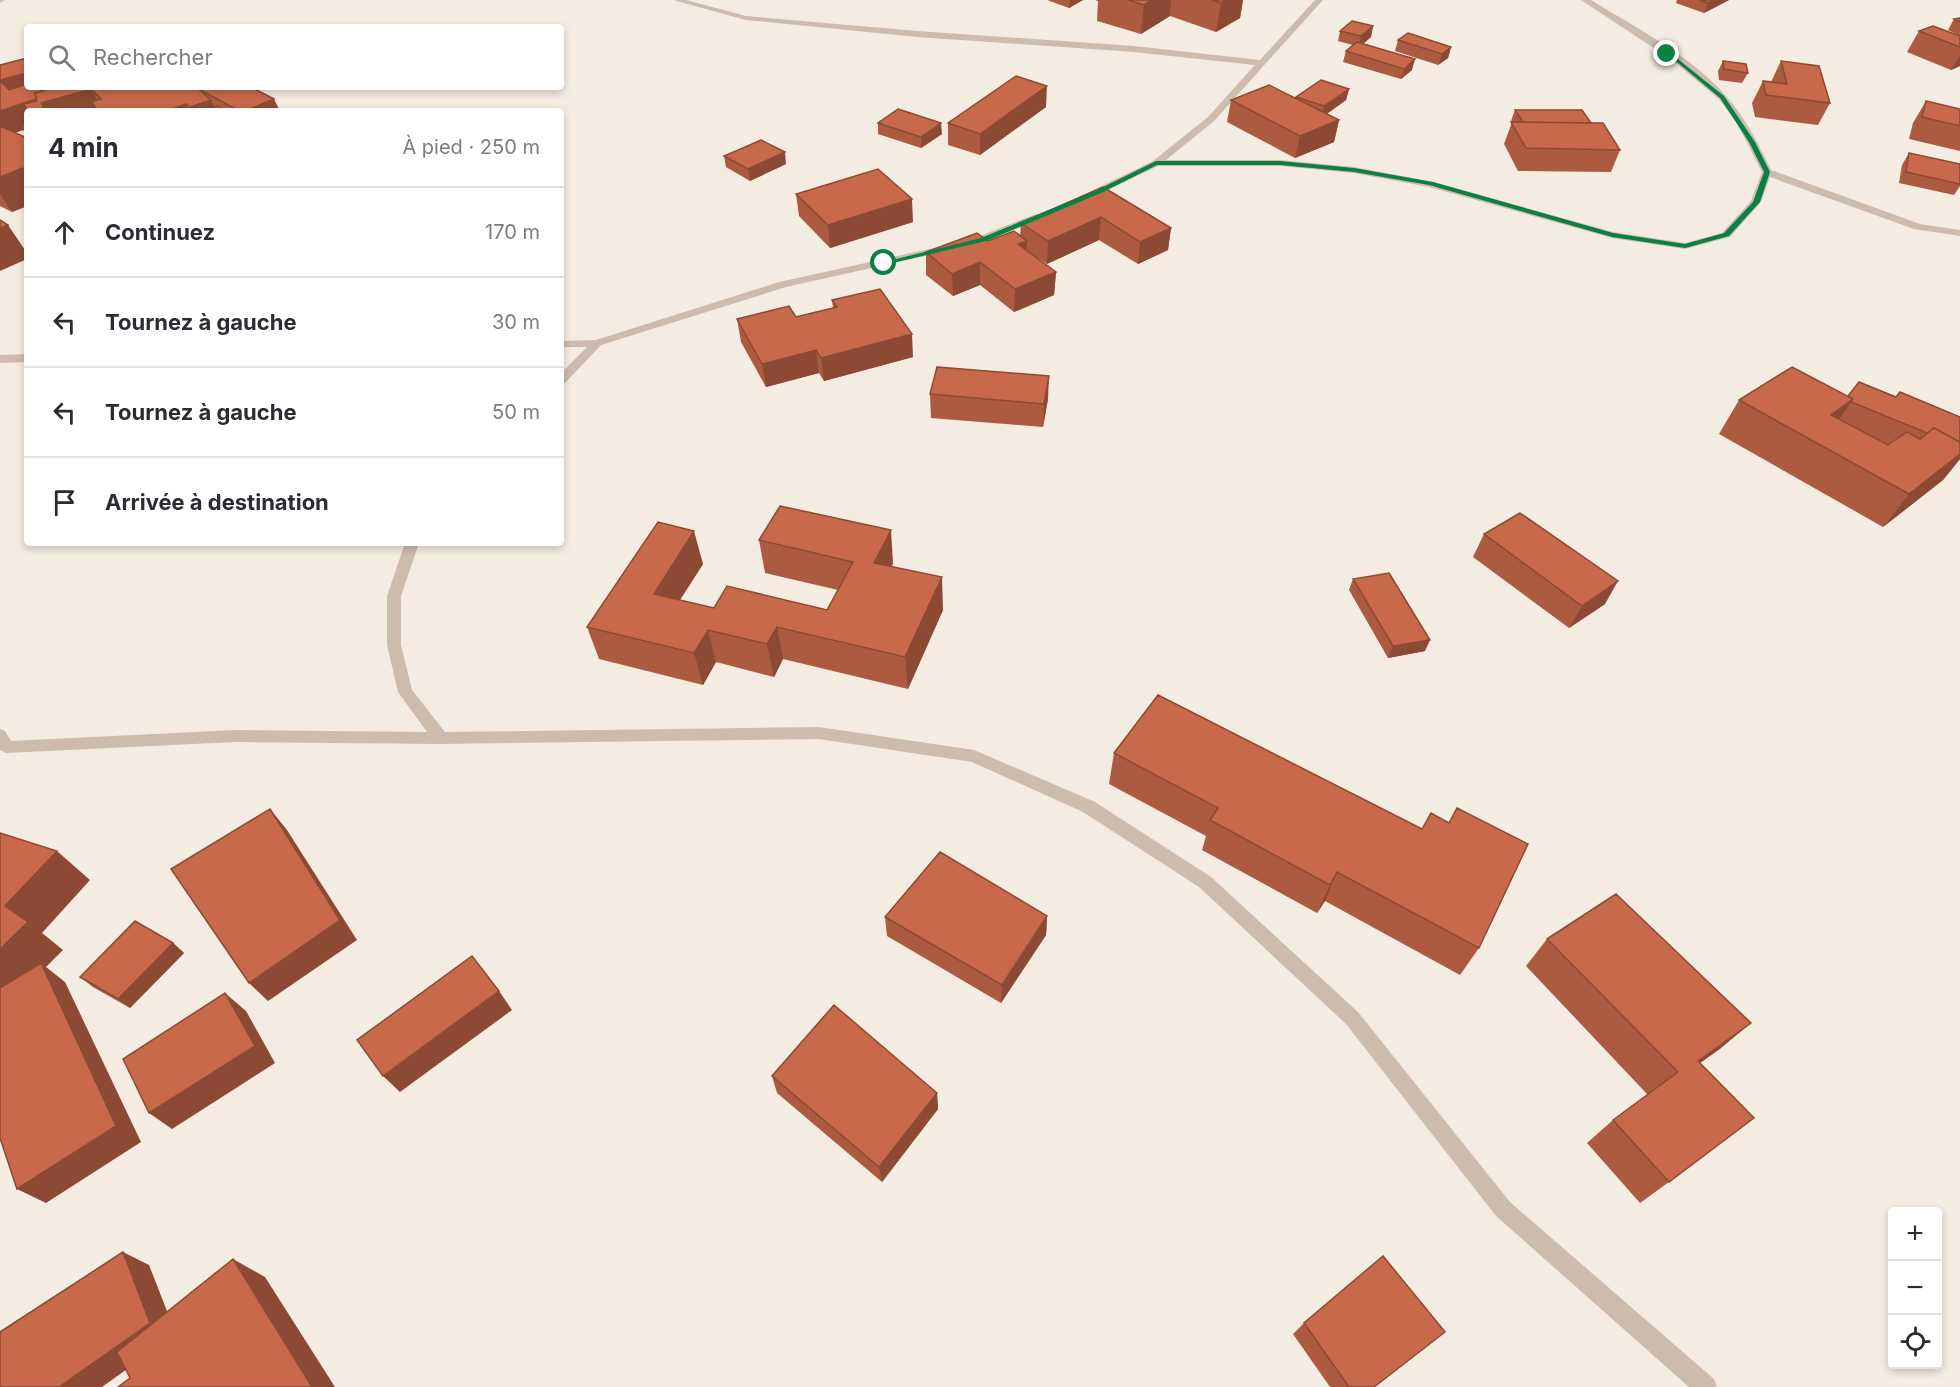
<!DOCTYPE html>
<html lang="fr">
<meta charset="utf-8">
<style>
body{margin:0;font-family:Inter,sans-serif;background:#f2f2f3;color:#2b2b33}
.controls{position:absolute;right:18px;bottom:18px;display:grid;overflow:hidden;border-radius:6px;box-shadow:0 3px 9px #0003}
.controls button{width:54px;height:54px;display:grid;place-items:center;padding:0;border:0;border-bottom:2px solid #e1e1e2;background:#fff;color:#2b2b33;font:30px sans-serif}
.stop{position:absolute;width:18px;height:18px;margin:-14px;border:4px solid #0b8043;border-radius:50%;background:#fff}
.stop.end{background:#0b8043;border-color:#fff;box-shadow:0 2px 6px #0008}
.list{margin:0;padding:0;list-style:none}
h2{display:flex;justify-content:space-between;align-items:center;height:78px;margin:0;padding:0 24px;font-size:26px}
h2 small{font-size:20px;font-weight:400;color:#7c7c81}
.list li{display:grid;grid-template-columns:39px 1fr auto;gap:18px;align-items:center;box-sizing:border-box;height:90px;padding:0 24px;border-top:2px solid #e1e1e2}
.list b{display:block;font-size:22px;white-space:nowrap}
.list em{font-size:20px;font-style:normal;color:#7c7c81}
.icon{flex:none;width:33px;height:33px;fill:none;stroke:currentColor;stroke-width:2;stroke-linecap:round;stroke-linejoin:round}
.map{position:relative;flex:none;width:1960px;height:1387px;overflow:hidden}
.search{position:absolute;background:#fff;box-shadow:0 3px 9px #0003;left:24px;top:24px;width:540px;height:66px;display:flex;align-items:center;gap:15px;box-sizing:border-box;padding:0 21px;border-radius:6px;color:#7c7c81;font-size:22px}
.panel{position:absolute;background:#fff;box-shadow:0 3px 9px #0003;left:24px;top:108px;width:540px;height:438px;border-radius:6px}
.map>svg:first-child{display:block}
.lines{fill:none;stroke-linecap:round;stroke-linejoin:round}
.street{fill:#cdbbac;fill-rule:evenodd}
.wall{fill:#ac5a40}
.shaded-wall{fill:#8c4a34}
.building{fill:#c8694b;stroke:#8c4a34;stroke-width:1.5}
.route{fill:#0b8043}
</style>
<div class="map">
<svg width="1960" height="1387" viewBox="0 0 1960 1387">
<rect width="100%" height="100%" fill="#f4ebe1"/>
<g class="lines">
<path class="street" d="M0 0H5L0 3Z
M673 0H686L746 16 917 31 1134 46 1260 60 1315 0H1323L1214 121 1166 160H1280L1354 167 1434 182 1613 232 1685 243 1722 233 1751 201 1762 172 1737 123 1719 99 1672 60 1581 0H1591C1638 29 1696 58 1732 103 1748 123 1760 147 1771 170L1920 224 1960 230V236L1914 229 1770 177 1761 202 1730 237 1685 249 1612 238 1429 187 1354 173 1280 166H1158L1087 200 1082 197 1083 195 1153 161 1208 117 1255 65 1134 52 917 37 746 20Z
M1036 214 1045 216 988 241 967 246 962 243Z
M943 246 948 249 947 251 786 287 601 345 565 383 561 384V373L587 347H561V341L596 340 779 282Z
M27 354V362L0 363V355Z
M405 543H419L401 596V645L412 690 445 732 819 727 974 750 1095 802 1211 877 1358 1012 1510 1202 1714 1379 1717 1387H1689L1496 1216 1346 1024 1199 887 1083 812 972 762 819 739 441 744 235 742 6 753 0 750V729L5 731 11 741 235 730 427 732 398 692 387 645V596Z"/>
</g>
<path class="wall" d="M1047 0H1083L1069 8Z
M1095 0H1243L1240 18 1216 32 1170 16 1141 34 1097 21 1098 1Z
M1677 0H1729L1704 13 1676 3Z
M1960 18V36L1948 30 1954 19Z
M1373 26 1371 37 1363 44 1412 70 1401 79 1343 62 1346 51 1353 45 1338 41 1340 31Z
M1919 31 1960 36V66L1951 70 1907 52Z
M1398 40 1451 47 1448 58 1438 65 1395 51Z
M1723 61 1748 73 1742 83 1719 80 1718 71Z
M1781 61 1830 103 1818 125 1755 117 1752 103 1763 81 1771 82Z
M0 65 27 87 198 89 280 111H27V136L23 130 15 133 27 138V206L12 212 0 206Z
M1349 89 1346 100 1327 114 1339 120 1334 142 1295 158 1227 122 1231 100 1296 98V97Z
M1926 101 1960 109V151L1909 139 1913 123Z
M1046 107 980 155 948 145V123Z
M1515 110 1591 123 1620 150 1611 172 1518 171 1504 144 1512 122 1511 121Z
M878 123 942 134 921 148 878 134Z
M1909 153 1960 164V186L1954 195 1899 183 1902 165Z
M724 156 786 164 750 181 726 167Z
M1103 187 1171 228 1168 250 1138 264 1099 240 1047 264 1026 250 1056 272 1054 295 1014 312 980 285 953 296 926 275V252L1020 236 1021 223Z
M796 194 913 222 830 248 799 216Z
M832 300 913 357 824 381 819 373 766 387 741 342 737 319 796 317 833 308Z
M930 394 1048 399 1043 427 931 418Z
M1848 396 1896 397 1960 417V459L1943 480 1883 527 1719 434 1739 400Z
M1484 534 1605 604 1569 628 1473 557Z
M759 540 893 563 892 566 943 610 908 689 783 659 774 677 716 662 703 685 599 659 587 627 703 564 680 600 714 608 827 610 838 590 765 573Z
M1353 579 1425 651 1388 658 1349 590Z
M1114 753 1479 948 1460 975 1325 901 1317 913 1202 850 1206 836 1109 784Z
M1047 916 1046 935 1001 1003 887 936 885 917Z
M1547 939 1721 1048 1700 1063 1669 1182 1640 1203 1587 1143 1613 1120 1648 1095 1526 966Z
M173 943 184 953 130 1008 93 987 80 977Z
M772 1076 937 1093 938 1109 882 1182 777 1093Z
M1304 1323 1374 1387H1330L1293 1334Z"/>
<path class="shaded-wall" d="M1070 0H1083L1069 8Z
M1151 0H1171L1170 16 1141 34 1144 5Z
M1225 0H1243L1240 18 1216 32 1221 3Z
M1714 0H1729L1704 13 1708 3Z
M1373 26 1371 37 1359 47 1361 36Z
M1451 47 1448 58 1438 65 1442 54Z
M1960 55V66L1951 70Z
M1415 59 1412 70 1401 79 1404 69Z
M27 73V87L12 101 0 82V80Z
M1047 86 1046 107 980 155V134Z
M91 89 103 111 108 109 109 111H98L92 102 97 111H27V128L21 126 23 130 6 136 0 126V111L61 91Z
M1349 89 1346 100 1322 117 1324 106Z
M274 99 280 111H245Z
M211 100 216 111H193L190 107Z
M186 104 189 111H165Z
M1339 120 1334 142 1295 158 1300 136Z
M941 123 942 134 921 148V137Z
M785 152 786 164 750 181 748 169Z
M22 168 27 177V206L12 212 0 194V177Z
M912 199 913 222 830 248 828 225Z
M1101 217 1099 240 1047 264 1048 241Z
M8 225 27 253V259L0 271V228Z
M1171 228 1168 250 1138 264 1140 242Z
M1027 241 1026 264 1018 244Z
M980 262V285L953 296 952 274Z
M1056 272 1054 295 1014 312 1015 289Z
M912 334 913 357 824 381 821 358Z
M816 350 819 373 766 387 762 364Z
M1049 376 1048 399 1043 427 1044 404Z
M1853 399 1831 432V415Z
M1960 454V459L1943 480 1883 527 1909 494Z
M891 530 893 563 877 595 874 563Z
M694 531 703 564 663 626 654 594Z
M942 577 943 610 908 689 905 657Z
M1618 581 1605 604 1569 628 1582 606Z
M777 627 783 659 774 677 767 644Z
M708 630 716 662 703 685 694 653Z
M1430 640 1425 651 1388 658 1393 646Z
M270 809 287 830 357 940 268 1001 249 983Z
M57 851 90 880 42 933 63 950 46 967 65 982 141 1142 46 1203 17 1189 0 996V949L5 906Z
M1337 872 1325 901 1317 913 1330 885Z
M1047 916 1046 935 1001 1003 1002 985Z
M173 943 184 953 130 1008 118 999Z
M499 991 512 1010 400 1092 383 1076Z
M225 993 246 1011 275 1063 172 1129 149 1113Z
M1751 1023 1721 1048 1669 1085 1698 1061Z
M937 1093 938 1109 882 1182 879 1167Z
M123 1252 149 1265 176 1334 102 1387H59Z
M233 1259 265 1277 335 1387H312Z"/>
<path class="building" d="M1128 0H1151L1144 5Z
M1212 0H1225L1221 3Z
M1700 0H1714L1708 3Z
M1960 18V22L1954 19Z
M1352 21 1373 26 1361 36 1340 31Z
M1933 26 1960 36V47L1919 31Z
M1408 33 1451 47 1442 54 1398 40Z
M1357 42 1415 59 1404 69 1346 51Z
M27 58V73L0 80V65Z
M1723 61 1746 64 1748 73 1724 69Z
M1781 61 1819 66 1830 103 1766 95 1763 81 1787 84Z
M1016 76 1047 86 980 134 948 123Z
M1321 80 1349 89 1324 106 1296 97Z
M0 81 9 90 27 84V87H55L35 93 36 99 0 111Z
M1269 85 1339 120 1300 136 1231 100Z
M55 87H196L211 100 190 107 186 104 165 111H111L108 109 102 111H98L92 102 101 99 91 89 41 103 45 111H27L24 104 37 101 35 93Z
M200 87H251L274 99 245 111H239L197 88Z
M1926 101 1960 109V126L1922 117Z
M217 106 224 111H204Z
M898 109 941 123 921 137 878 123Z
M1515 110H1582L1591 123 1523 122Z
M1511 122 1603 123 1620 150 1526 148Z
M27 124V131L21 126Z
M0 126 27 138V171L22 168 0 177Z
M761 140 785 152 748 169 724 156Z
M1909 153 1960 164V184L1906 172Z
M878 169 912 199 828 225 796 194Z
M1103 187 1171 228 1140 242 1101 217 1048 241 1021 223Z
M0 220 8 225 0 228Z
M1014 231 1027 241 1018 244 1056 272 1015 289 980 262 952 274 926 252 977 233 988 241Z
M880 289 912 334 821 358 816 350 762 364 737 319 789 306 796 317 837 307 832 300Z
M937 367 1049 376 1044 404 930 394Z
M1792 367 1853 399 1831 415 1888 445 1907 432 1920 439 1934 428 1960 442V454L1909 494 1739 400Z
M1859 382 1896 397 1900 392 1960 417V442L1934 428 1927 433 1851 402 1853 399 1848 396Z
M780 506 891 530 874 563 942 577 905 657 777 627 767 644 708 630 694 653 587 627 658 522 694 531 654 594 714 608 727 586 827 610 853 562 759 540Z
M1520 513 1618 581 1582 606 1484 534Z
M1389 573 1430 640 1393 646 1353 579Z
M1158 695 1422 829 1431 813 1449 823 1457 808 1528 844 1479 948 1337 872 1330 885 1210 820 1218 808 1114 753Z
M270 809 340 920 249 983 171 869Z
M0 833 57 851 5 906 28 922 0 949Z
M940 852 1047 916 1002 985 885 917Z
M1616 894 1751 1023 1698 1061 1754 1118 1669 1182 1613 1120 1678 1072 1547 939Z
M135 921 173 943 118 999 80 977Z
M472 956 499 991 383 1076 357 1040Z
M41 963 116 1126 17 1189 0 1138V988Z
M225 993 255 1046 149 1113 123 1059Z
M834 1005 937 1093 879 1167 772 1076Z
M123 1252 150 1323 59 1387H0V1332Z
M1383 1256 1445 1332 1374 1387H1349L1304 1323Z
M233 1259 312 1387H118L130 1378 117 1352Z"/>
<path class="route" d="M1665 52H1669L1724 96 1755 142 1770 172 1760 202 1729 236 1685 248 1612 237 1429 185 1354 172 1280 165H1157L1101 193 986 241 884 265 880 263 981 238 1097 190 1156 161H1280L1354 168 1433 182 1613 233 1685 244 1724 233 1753 202 1764 172 1749 142 1720 98Z"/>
</svg>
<div class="controls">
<button>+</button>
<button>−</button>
<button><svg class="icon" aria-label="locate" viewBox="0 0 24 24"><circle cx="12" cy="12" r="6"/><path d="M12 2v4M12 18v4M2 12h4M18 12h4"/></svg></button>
</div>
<div class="stop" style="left:884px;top:263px"></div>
<div class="stop end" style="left:1667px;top:54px"></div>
<div class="search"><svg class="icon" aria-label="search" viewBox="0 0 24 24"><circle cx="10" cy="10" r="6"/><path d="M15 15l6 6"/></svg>Rechercher</div>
<section class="panel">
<h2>4 min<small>À pied · 250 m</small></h2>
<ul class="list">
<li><svg class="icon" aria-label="ahead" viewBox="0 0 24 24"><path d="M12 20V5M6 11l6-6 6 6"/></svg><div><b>Continuez</b></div><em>170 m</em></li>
<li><svg class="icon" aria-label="left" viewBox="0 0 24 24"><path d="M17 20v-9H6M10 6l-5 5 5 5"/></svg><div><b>Tournez à gauche</b></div><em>30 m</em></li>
<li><svg class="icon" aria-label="left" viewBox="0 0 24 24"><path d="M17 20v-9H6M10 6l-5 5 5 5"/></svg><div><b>Tournez à gauche</b></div><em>50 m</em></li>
<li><svg class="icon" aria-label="arrive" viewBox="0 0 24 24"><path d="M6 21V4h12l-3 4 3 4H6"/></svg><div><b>Arrivée à destination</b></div></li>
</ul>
</section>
</div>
